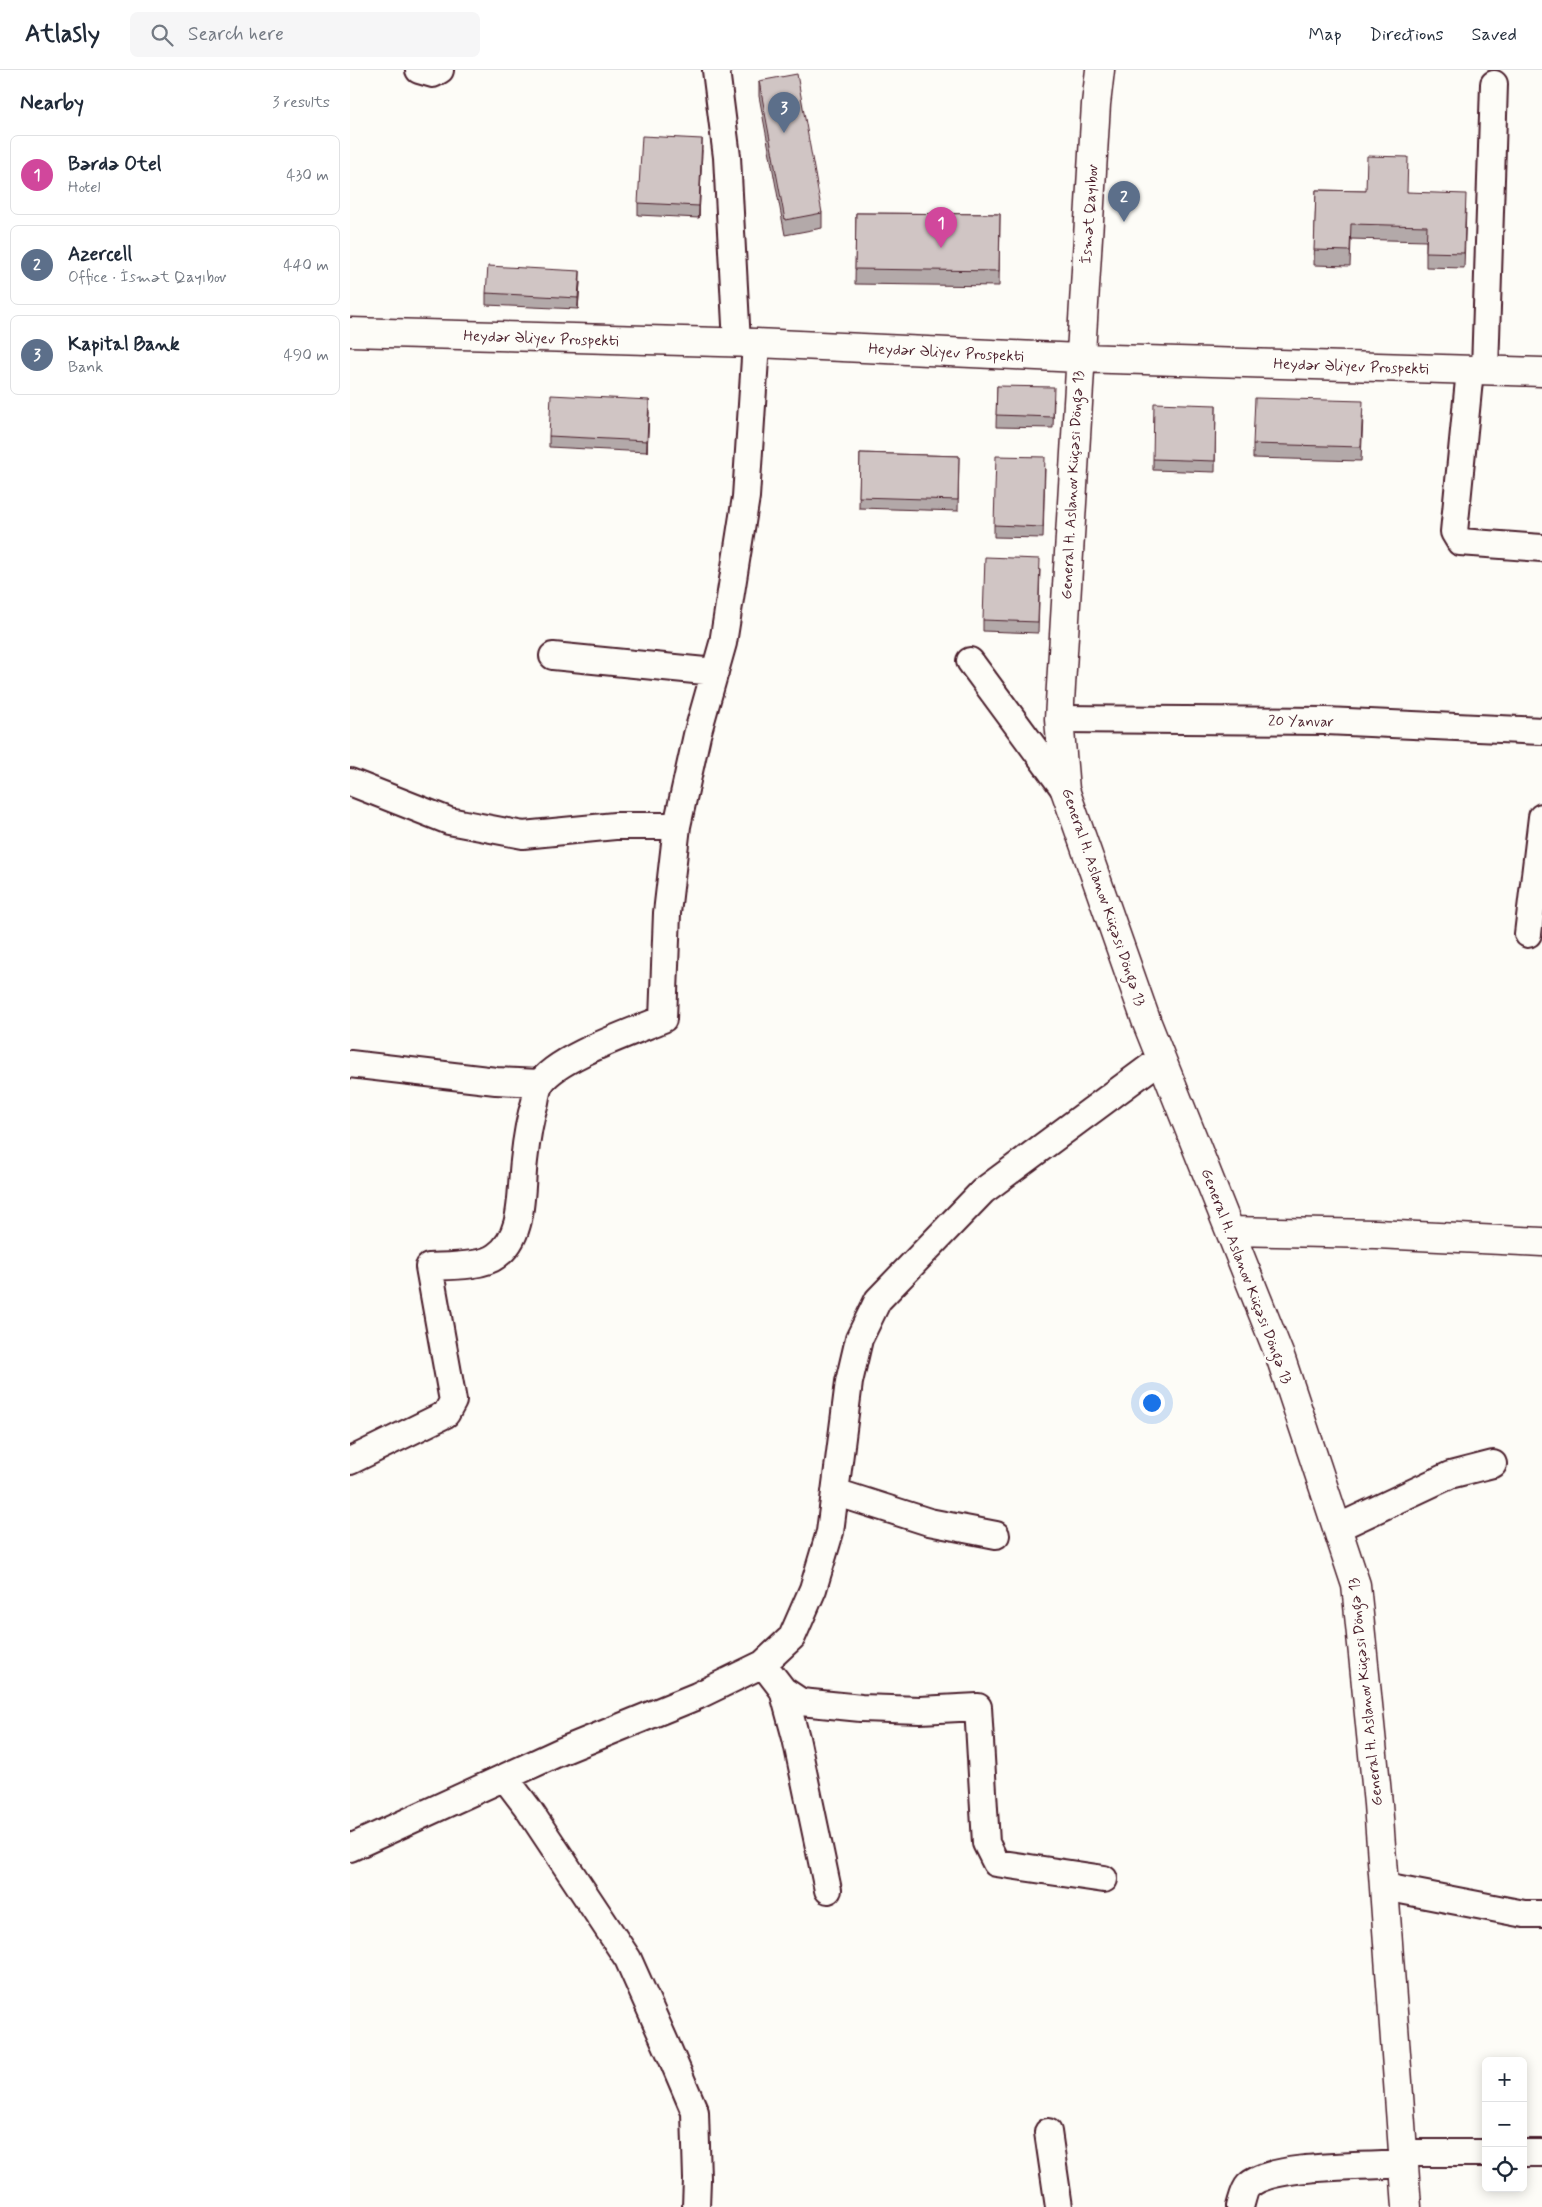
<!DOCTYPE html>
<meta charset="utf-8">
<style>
body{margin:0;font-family:Mynerve,sans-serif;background:#f6f6f7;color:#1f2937}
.controls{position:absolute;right:15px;bottom:15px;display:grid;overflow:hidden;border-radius:8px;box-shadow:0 2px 12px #0003}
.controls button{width:45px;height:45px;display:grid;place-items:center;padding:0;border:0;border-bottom:1px solid #e0e1e3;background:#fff;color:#1f2937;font:25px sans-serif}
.you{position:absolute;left:801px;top:1332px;width:18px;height:18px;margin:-12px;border:4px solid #fff;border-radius:50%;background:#1a73e8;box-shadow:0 0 0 8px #1a73e833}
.badge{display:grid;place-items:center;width:32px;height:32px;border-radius:50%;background:#d93025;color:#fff;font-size:16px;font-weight:700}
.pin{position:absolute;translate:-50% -41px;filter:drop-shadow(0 1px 2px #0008)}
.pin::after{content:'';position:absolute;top:26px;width:18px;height:15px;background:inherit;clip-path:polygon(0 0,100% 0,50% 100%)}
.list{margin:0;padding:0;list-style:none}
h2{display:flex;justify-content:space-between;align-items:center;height:65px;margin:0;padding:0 20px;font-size:21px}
h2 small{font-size:16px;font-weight:400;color:#747a83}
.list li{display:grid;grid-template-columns:32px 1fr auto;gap:15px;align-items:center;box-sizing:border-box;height:80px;margin:0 10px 10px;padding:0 10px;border:1px solid #e0e1e3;border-radius:8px}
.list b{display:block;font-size:19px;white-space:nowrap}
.list p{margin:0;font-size:16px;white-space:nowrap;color:#747a83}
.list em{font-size:16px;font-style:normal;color:#747a83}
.icon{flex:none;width:28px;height:28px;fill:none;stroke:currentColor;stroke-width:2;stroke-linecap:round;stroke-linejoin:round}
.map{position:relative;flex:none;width:1192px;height:2137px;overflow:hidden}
header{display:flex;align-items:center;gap:30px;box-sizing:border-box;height:70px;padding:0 25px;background:#fff;border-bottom:1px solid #e0e1e3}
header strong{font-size:24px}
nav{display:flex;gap:28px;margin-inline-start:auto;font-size:18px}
.search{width:350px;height:45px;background:#f6f6f7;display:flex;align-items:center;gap:12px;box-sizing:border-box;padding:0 18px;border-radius:8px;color:#747a83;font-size:19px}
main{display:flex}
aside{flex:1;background:#fff}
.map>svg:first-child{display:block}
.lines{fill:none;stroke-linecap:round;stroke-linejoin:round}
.minor-casing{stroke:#4a1f2b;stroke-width:30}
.major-casing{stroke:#4a1f2b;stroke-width:31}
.minor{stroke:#fdfcf7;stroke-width:26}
.major{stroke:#fdfcf7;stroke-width:28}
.wall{fill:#b3a9a9;stroke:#4a1f2b}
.shaded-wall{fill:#928a89;stroke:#4a1f2b}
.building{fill:#d0c5c4;stroke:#4a1f2b}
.labels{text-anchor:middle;stroke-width:5;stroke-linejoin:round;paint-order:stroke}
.street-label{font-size:15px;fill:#4a1f2b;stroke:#fdfcf7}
</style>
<header>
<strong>Atlasly</strong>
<div class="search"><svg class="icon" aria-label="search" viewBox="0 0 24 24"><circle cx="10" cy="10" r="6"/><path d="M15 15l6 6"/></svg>Search here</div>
<nav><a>Map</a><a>Directions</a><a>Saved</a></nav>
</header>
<main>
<aside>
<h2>Nearby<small>3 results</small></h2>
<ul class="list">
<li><span class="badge" style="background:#d1479c">1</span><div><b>Bərdə Otel</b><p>Hotel</p></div><em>430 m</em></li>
<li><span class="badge" style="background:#5c6f8a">2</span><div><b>Azercell</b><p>Office · İsmət Qayıbov</p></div><em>440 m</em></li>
<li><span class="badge" style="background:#5c6f8a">3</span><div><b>Kapital Bank</b><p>Bank</p></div><em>490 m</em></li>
</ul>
</aside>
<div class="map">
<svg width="1192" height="2137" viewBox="0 0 1192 2137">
<rect width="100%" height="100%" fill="#fdfcf7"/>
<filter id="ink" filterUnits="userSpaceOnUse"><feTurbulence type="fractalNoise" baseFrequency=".02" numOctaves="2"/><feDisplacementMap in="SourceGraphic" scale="10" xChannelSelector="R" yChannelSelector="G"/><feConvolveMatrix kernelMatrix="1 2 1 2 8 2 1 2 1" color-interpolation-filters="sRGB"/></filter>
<g filter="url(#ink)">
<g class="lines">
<defs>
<path id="minor" d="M69 0 83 4 90 0
M366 0 377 87 387 273
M1120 300 1104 462 1110 472 1192 478
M1135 300 1144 14
M203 586 365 602
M620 591 715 720
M709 649 976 651 1192 661
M0 712 99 751 173 765 265 756H327
M1178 864 1192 747
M0 994 146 1011 190 1013
M0 1391 96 1344 103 1331 79 1197C97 1196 132 1197 146 1186 175 1166 170 1123 174 1091 176 1072 179 1051 185 1032 186 1026 187 1019 190 1014 205 988 285 961 313 949L317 843 327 756 347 665 373 573 396 427 406 273
M485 1422 579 1452 646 1465
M987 1458 1100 1405 1143 1394
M413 1594 433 1620 451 1632 511 1638 570 1640 628 1637 636 1773 646 1793 754 1809
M433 1620 446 1668 478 1820
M155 1708 177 1737 278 1889 319 1981 345 2042 347 2109 346 2137
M0 1778 212 1681 347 1626 413 1594 442 1567 463 1519 480 1462 499 1312 509 1269 528 1230 633 1121 811 989
M1035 1817 1174 1844H1192
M698 2062 709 2137
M1054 2083H1136
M1173 2083H1192
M890 2137C892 2131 894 2120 898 2116 921 2093 1020 2097 1054 2094"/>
<path id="major" d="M750 0 746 34 709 649 715 720 797 953 931 1289 1006 1515 1028 1734 1057 2137
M0 262 406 273 729 288 1192 302
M880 1161 1026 1164 1192 1172"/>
</defs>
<use href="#minor" class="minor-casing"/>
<use href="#major" class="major-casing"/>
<use href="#minor" class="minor"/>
<use href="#major" class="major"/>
</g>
<path class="wall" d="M409 11 472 143V158L435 165 409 26Z
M352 80 349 148 288 145V133Z
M966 120 1057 122 1116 139 1114 198 1076 197V171L1001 169 1000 196 964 195Z
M506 143 650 144 649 216 505 214Z
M230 212 228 239 136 235V223Z
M647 316 704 329 703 358 646 357Z
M866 335 865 402 803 400V389Z
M299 342 297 382 199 377V366Z
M1013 346 1011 391 903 388V374Z
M510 383 609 386 608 441 509 438Z
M695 399 693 468 644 467V455Z
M690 500 688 563 633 561V550Z"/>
<path class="shaded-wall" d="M352 69V80L349 148V136Z
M230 201V212L228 239V228Z
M299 330V342L297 382V371Z"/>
<path class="building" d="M447 4 472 143 435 150 409 11Z
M292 66 352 69 349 136 288 133Z
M1017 86 1058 87 1057 122 1116 124 1114 183 1076 182 1077 156 1001 154 1000 181 964 180 966 120 1016 121Z
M506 143 650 144 649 201 505 199Z
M138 196 230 201 228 228 136 223Z
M647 316 704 317 703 347 646 345Z
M201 325 299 330 297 371 199 366Z
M905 328 1013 331 1011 377 903 374Z
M804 333 866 335 865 391 803 389Z
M510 383 609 386 608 430 509 427Z
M646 386 695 387 693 457 644 455Z
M635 487 690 489 688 552 633 550Z"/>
</g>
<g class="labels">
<g class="street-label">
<text transform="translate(739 144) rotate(-86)" y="5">İsmət Qayıbov</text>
<text transform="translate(191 268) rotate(2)" y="5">Heydər Əliyev Prospekti</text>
<text transform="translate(596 282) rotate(3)" y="5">Heydər Əliyev Prospekti</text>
<text transform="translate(1001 296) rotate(2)" y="5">Heydər Əliyev Prospekti</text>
<text transform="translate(722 415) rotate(-87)" y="5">General H. Aslanov Küçəsi Döngə 13</text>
<text transform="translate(951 651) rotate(1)" y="5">20 Yanvar</text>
<text transform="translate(754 827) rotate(71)" y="5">General H. Aslanov Küçəsi Döngə 13</text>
<text transform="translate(897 1206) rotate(69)" y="5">General H. Aslanov Küçəsi Döngə 13</text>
<text transform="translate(1015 1622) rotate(-96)" y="5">General H. Aslanov Küçəsi Döngə 13</text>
</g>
</g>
</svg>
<div class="controls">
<button>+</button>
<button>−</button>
<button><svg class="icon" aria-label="locate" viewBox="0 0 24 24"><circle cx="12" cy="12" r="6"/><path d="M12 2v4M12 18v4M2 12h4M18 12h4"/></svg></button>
</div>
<div class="you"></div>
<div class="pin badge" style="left:591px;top:178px;background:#d1479c">1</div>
<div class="pin badge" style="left:774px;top:152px;background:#5c6f8a">2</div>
<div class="pin badge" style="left:434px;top:63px;background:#5c6f8a">3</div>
</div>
</main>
